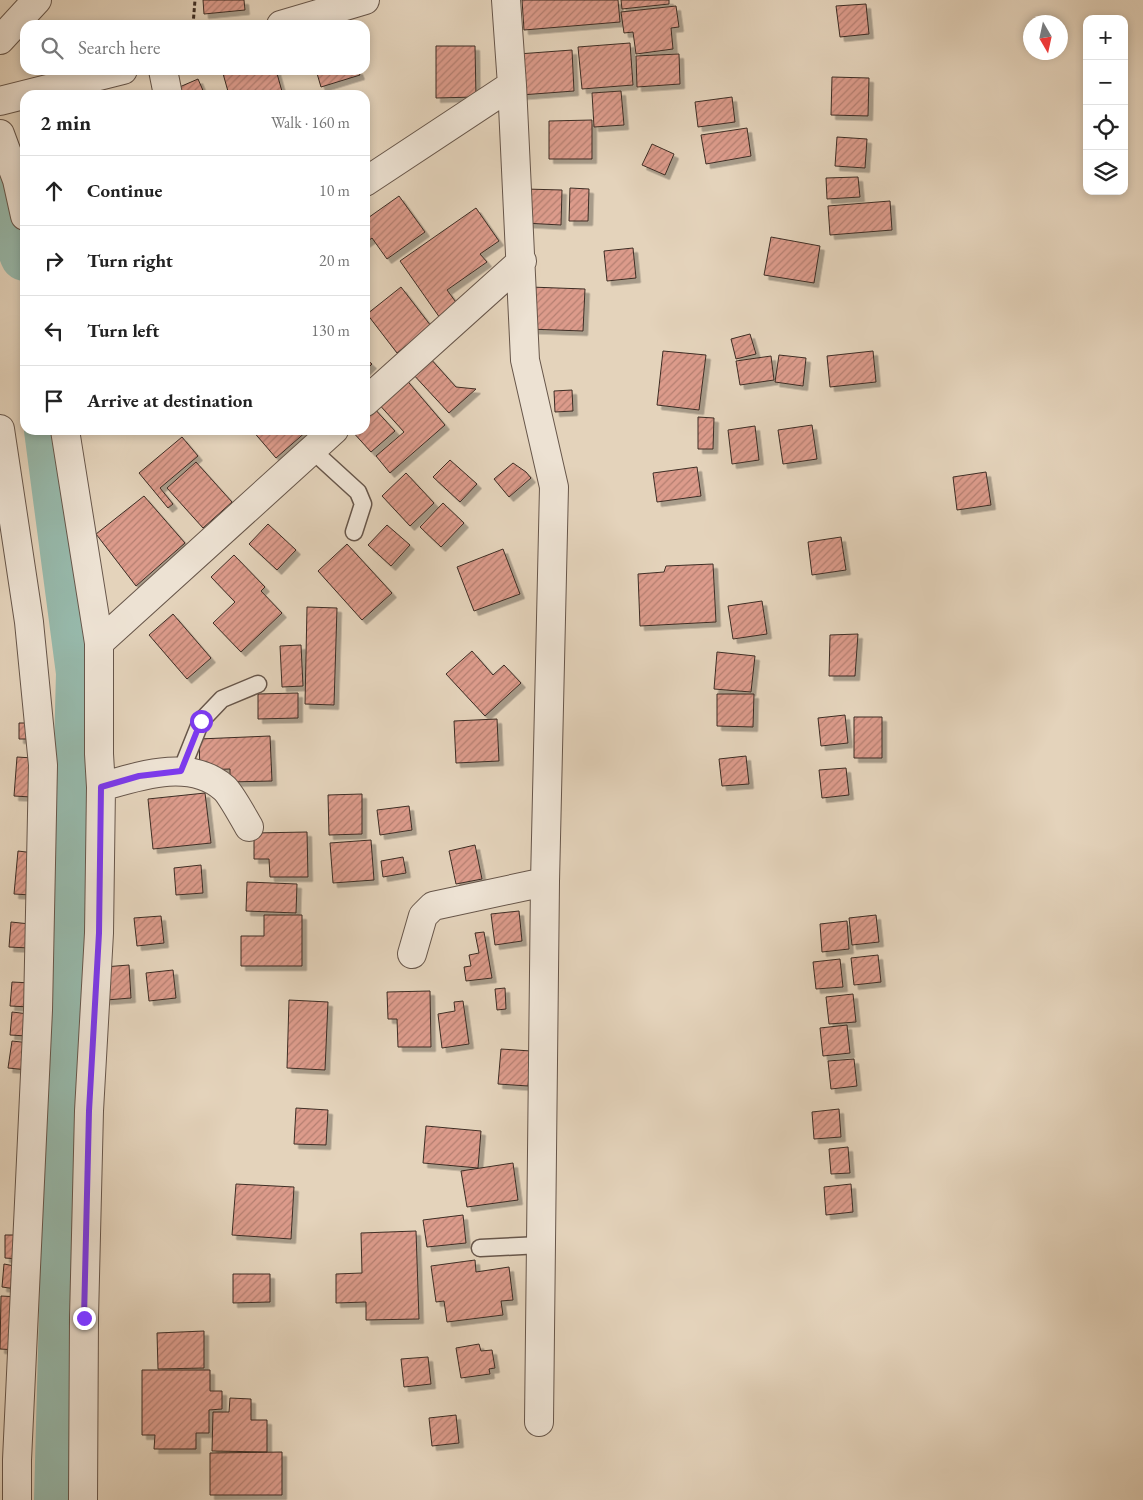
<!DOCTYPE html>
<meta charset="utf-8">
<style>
body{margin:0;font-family:"EB Garamond",serif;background:#f6f6f6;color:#222}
.controls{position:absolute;right:15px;top:15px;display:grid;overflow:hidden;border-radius:10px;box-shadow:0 2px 8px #0003}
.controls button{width:45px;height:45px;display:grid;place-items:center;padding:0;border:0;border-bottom:1px solid #e0e0e0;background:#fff;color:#222;font:25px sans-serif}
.compass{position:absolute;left:1023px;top:15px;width:45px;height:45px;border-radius:50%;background:#fff;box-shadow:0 2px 8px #0003;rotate:171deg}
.stop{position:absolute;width:15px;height:15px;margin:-11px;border:4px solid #7c3aed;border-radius:50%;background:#fff}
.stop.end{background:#7c3aed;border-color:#fff;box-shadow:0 1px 5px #0008}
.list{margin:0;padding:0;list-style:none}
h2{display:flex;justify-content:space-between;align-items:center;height:65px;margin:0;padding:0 20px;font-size:21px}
h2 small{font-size:16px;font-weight:400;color:#767676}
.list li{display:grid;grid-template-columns:32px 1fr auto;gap:15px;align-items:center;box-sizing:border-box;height:70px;padding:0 20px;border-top:1px solid #e0e0e0}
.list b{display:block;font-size:19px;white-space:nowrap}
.list em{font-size:16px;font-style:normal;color:#767676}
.icon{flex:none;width:28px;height:28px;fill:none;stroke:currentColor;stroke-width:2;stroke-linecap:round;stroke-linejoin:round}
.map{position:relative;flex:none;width:1143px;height:1500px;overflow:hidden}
.search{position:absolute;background:#fff;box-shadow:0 2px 8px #0003;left:20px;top:20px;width:350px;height:55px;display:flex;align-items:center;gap:12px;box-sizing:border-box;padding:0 18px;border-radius:15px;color:#767676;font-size:19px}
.panel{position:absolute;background:#fff;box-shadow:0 2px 8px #0003;left:20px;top:90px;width:350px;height:345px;border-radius:15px}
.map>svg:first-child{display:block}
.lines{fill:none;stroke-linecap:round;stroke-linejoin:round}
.river{stroke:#97b9ab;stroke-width:50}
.building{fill:url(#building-hatch);stroke:#3d2d24;filter:url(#shadow)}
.service-casing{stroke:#67564a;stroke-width:19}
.minor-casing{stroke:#67564a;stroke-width:30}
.path{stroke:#3d2d24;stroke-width:3;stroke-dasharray:4 2.5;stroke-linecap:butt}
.service{stroke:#ede2d3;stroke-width:16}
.minor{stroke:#ede2d3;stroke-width:28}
.route{stroke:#7c3aed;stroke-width:6}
</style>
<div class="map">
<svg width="1143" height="1500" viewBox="0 0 1143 1500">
<defs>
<pattern id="building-hatch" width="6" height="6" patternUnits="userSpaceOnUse" patternTransform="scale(1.25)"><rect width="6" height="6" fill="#dc9b8b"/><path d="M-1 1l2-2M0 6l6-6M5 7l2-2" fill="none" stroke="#b47f71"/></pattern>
<filter id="shadow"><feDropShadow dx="4.5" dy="4.5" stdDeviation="0" flood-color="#0004"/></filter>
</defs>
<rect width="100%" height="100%" fill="#e4d3bb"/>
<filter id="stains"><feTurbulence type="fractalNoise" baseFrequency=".004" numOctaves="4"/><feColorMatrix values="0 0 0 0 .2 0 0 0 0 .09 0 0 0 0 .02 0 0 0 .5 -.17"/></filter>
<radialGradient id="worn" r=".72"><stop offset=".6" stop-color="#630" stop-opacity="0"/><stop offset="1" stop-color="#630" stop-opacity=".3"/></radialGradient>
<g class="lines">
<path class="river" d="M0 194 25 256
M49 430 81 673 59 1500"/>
</g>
<path class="building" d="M203 0H244L245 10 204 14Z
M522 0H618L620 22 524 30Z
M621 0H669V4L622 9Z
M866 4 869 34 840 37 836 6Z
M676 6 679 27 671 28 673 49 636 54 633 32 624 33 621 12Z
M630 43 633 85 582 89 578 47Z
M436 46H475L476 97 436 98Z
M572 50 574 91 521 95 518 54Z
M679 54 680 84 637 87 636 56Z
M222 70H276L283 95H229Z
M316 70H358L360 75 321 87Z
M832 77 869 78 868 116 831 115Z
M198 79 205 95H169L168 92Z
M621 91 624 125 594 127 592 93Z
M732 97 735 122 698 127 695 102Z
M592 120V159H549V121Z
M747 128 751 156 706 164 701 135Z
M837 137 867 139 865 168 835 166Z
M652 144 674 154 665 175 642 165Z
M858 177 860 197 827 199 826 178Z
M570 188 589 189 588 221H569Z
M525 189 562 190 561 225 524 223Z
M399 196 425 232 387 259 372 238 365 243V220Z
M890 201 892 230 830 235 828 206Z
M476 208 499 241 480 254 487 262 447 290 458 305 440 318 400 261Z
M771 237 820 246 814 283 764 275Z
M633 248 636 278 607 281 604 251Z
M401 287 431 326 397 353 367 314Z
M530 287 585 289 583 331 528 329Z
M750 334 756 354 736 359 731 339Z
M663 351 706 355 699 410 657 405Z
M873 351 876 382 830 387 827 356Z
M779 355 806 358 803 386 775 382Z
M771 356 774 380 740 385 736 361Z
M429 357 456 387 476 389 449 413 411 372Z
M365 358 372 364 365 371Z
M404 377 445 425 390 473 376 456 404 432 376 401Z
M572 390 573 411 555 412 554 391Z
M372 406 395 431 371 452 351 430H365V412Z
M698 417 714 418 713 449H698Z
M812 425 817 459 783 464 778 430Z
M755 426 759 460 732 464 728 430Z
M252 430H308L276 458Z
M182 437 198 456 160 488 173 504 168 508 139 473Z
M450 460 477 484 460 502 433 477Z
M196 462 232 502 203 528 167 488Z
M513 463 526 472 531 478 509 497 494 479Z
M697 467 701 496 657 502 653 473Z
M986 472 991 505 957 510 953 477Z
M406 473 434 503 410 526 382 496Z
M144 496 185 543 136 586 96 534Z
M443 503 464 523 441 547 420 527Z
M268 524 296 550 277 570 249 544Z
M387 525 410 545 391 566 368 545Z
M841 537 846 570 812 575 808 542Z
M347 544 392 593 362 620 318 571Z
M503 549 520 594 474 611 457 567Z
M234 555 265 587 261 591 282 613 241 652 213 623 235 602 211 577Z
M713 564 716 622 640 626 638 574 664 572 666 566Z
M762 601 767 634 733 639 728 606Z
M307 607 337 608 334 705 305 704Z
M173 614 211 658 187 679 149 635Z
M858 634 855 676H829L830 635Z
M301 645 303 686 282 687 280 646Z
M472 651 493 675 504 665 521 683 485 716 446 674Z
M717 652 755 656 751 692 714 689Z
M298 693V718L258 719V694Z
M717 694H754L753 727 717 726Z
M845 715 848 743 821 746 818 718Z
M854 717H882V758H854Z
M497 719 499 761 456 763 454 721Z
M19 723H33L32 739H19Z
M270 736 272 781 230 782V769L200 770 199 739Z
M746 756 749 784 722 786 719 759Z
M17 757 33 758 31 797 14 796Z
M846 768 849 795 822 798 819 770Z
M205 793 211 843 153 849 148 799Z
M362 794V834L329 835 328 795Z
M409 806 412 830 380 835 377 810Z
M307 832 308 877H270L269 859H254V833Z
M371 840 374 880 333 883 330 843Z
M475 845 482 879 456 884 449 851Z
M18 851 34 853 31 895 14 894Z
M403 857 406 873 383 877 381 861Z
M201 865 203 893 176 895 174 868Z
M247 882 297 884 296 913 246 911Z
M519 911 522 941 495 945 491 914Z
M264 915H302V966H241V936H264Z
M876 915 879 942 852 945 849 918Z
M161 916 164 943 137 946 134 918Z
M847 921 849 949 822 952 820 924Z
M11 922 30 924 29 948 9 947Z
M484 932 492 978 466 981 464 967 471 966 469 955 479 953 475 933Z
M878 955 881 982 854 985 851 958Z
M840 959 843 987 816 989 813 962Z
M129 965 131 998 106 1000 104 967Z
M173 970 176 998 149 1001 146 973Z
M12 982 32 983 30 1007 10 1006Z
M505 988 506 1009 497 1010 495 989Z
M430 991 431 1047H398L397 1019H388L387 992Z
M853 994 856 1022 829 1024 826 997Z
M289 1000 328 1002 325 1070 287 1068Z
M463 1001 469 1044 442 1048 438 1014 455 1011 454 1002Z
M12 1012 29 1014 27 1036 10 1035Z
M847 1025 850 1053 823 1056 820 1028Z
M12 1041 30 1043 28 1070 8 1068Z
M501 1049 531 1051 528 1086 498 1084Z
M854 1059 857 1086 831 1089 828 1061Z
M296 1108 328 1110 326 1145 294 1144Z
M839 1109 841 1137 814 1139 812 1112Z
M426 1126 481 1131 478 1168 423 1163Z
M848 1147 850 1173 831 1174 829 1149Z
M513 1163 518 1200 467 1207 461 1171Z
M236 1184 294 1187 291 1239 232 1235Z
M851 1184 853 1212 826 1215 824 1187Z
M463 1215 466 1243 427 1247 423 1220Z
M416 1231 419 1319 366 1320V1302L336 1303V1274L362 1273 361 1233Z
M5 1235H20L19 1259 5 1258Z
M475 1260 476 1272 509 1267 513 1300 501 1301 503 1315 447 1322 444 1301 436 1302 431 1266Z
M4 1264 20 1267 16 1289 2 1287Z
M233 1274H270V1302L233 1303Z
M1 1296 20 1297 18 1350 0 1349Z
M204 1331V1368L158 1369 157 1333Z
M479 1344 481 1351 492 1350 495 1368 489 1369 490 1374 461 1378 456 1348Z
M428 1357 431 1384 404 1387 401 1359Z
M142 1370H210V1391H222V1409L209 1410V1433H196V1449H154L155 1435H142Z
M230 1398 251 1399V1420H267V1452L212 1451 213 1412H229Z
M456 1415 459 1443 432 1446 429 1418Z
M282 1452V1495H210V1453Z"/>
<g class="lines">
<defs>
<path id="service" d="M312 450 358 492 363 504 354 532
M181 771 201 721 222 699 258 684
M480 1248 541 1245"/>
<path id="minor" d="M506 0 512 85 525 360 554 487 545 882 539 1422
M281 25 365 0
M0 40 37 0
M163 70 168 95
M0 101 123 70
M0 134 17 180 25 216
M365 182 512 85
M365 402 522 261
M0 429 29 622 43 765 38 1010 17 1460V1500
M65 430 99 643V754L101 787 99 933 89 1111 84 1318 83 1500
M99 643 334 430
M101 787C139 776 190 758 224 788 231 794 243 817 249 827
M412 954 423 916 433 906 545 882"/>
</defs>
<use href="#service" class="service-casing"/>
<use href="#minor" class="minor-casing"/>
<path class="path" d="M193 25 195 0"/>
<use href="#service" class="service"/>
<use href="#minor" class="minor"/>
</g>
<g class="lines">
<path class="route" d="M84 1318 89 1111 99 933 101 787 139 776 181 771 201 721"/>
</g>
<rect width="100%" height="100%" filter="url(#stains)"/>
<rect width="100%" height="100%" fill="url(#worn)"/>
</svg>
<div class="controls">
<button>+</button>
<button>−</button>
<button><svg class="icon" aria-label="locate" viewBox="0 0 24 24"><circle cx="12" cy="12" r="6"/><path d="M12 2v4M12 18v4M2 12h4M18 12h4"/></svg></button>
<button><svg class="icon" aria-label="layers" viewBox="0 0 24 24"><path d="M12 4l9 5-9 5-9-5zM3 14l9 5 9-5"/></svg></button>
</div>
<svg class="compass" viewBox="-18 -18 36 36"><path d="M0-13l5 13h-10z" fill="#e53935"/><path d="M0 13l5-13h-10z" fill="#767676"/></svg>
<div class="stop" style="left:201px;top:721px"></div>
<div class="stop end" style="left:84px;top:1318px"></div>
<div class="search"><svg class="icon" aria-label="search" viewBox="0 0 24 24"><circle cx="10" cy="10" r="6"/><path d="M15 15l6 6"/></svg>Search here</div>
<section class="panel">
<h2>2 min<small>Walk · 160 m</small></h2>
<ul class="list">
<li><svg class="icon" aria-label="ahead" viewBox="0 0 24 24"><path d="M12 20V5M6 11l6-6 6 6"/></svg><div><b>Continue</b></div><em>10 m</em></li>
<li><svg class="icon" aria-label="right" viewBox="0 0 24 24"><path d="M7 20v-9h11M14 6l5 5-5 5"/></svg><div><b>Turn right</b></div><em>20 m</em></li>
<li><svg class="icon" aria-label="left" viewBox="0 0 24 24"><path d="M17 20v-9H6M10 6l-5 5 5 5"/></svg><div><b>Turn left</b></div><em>130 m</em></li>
<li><svg class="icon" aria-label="arrive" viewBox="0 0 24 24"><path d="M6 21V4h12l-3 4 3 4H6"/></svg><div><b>Arrive at destination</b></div></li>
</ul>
</section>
</div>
